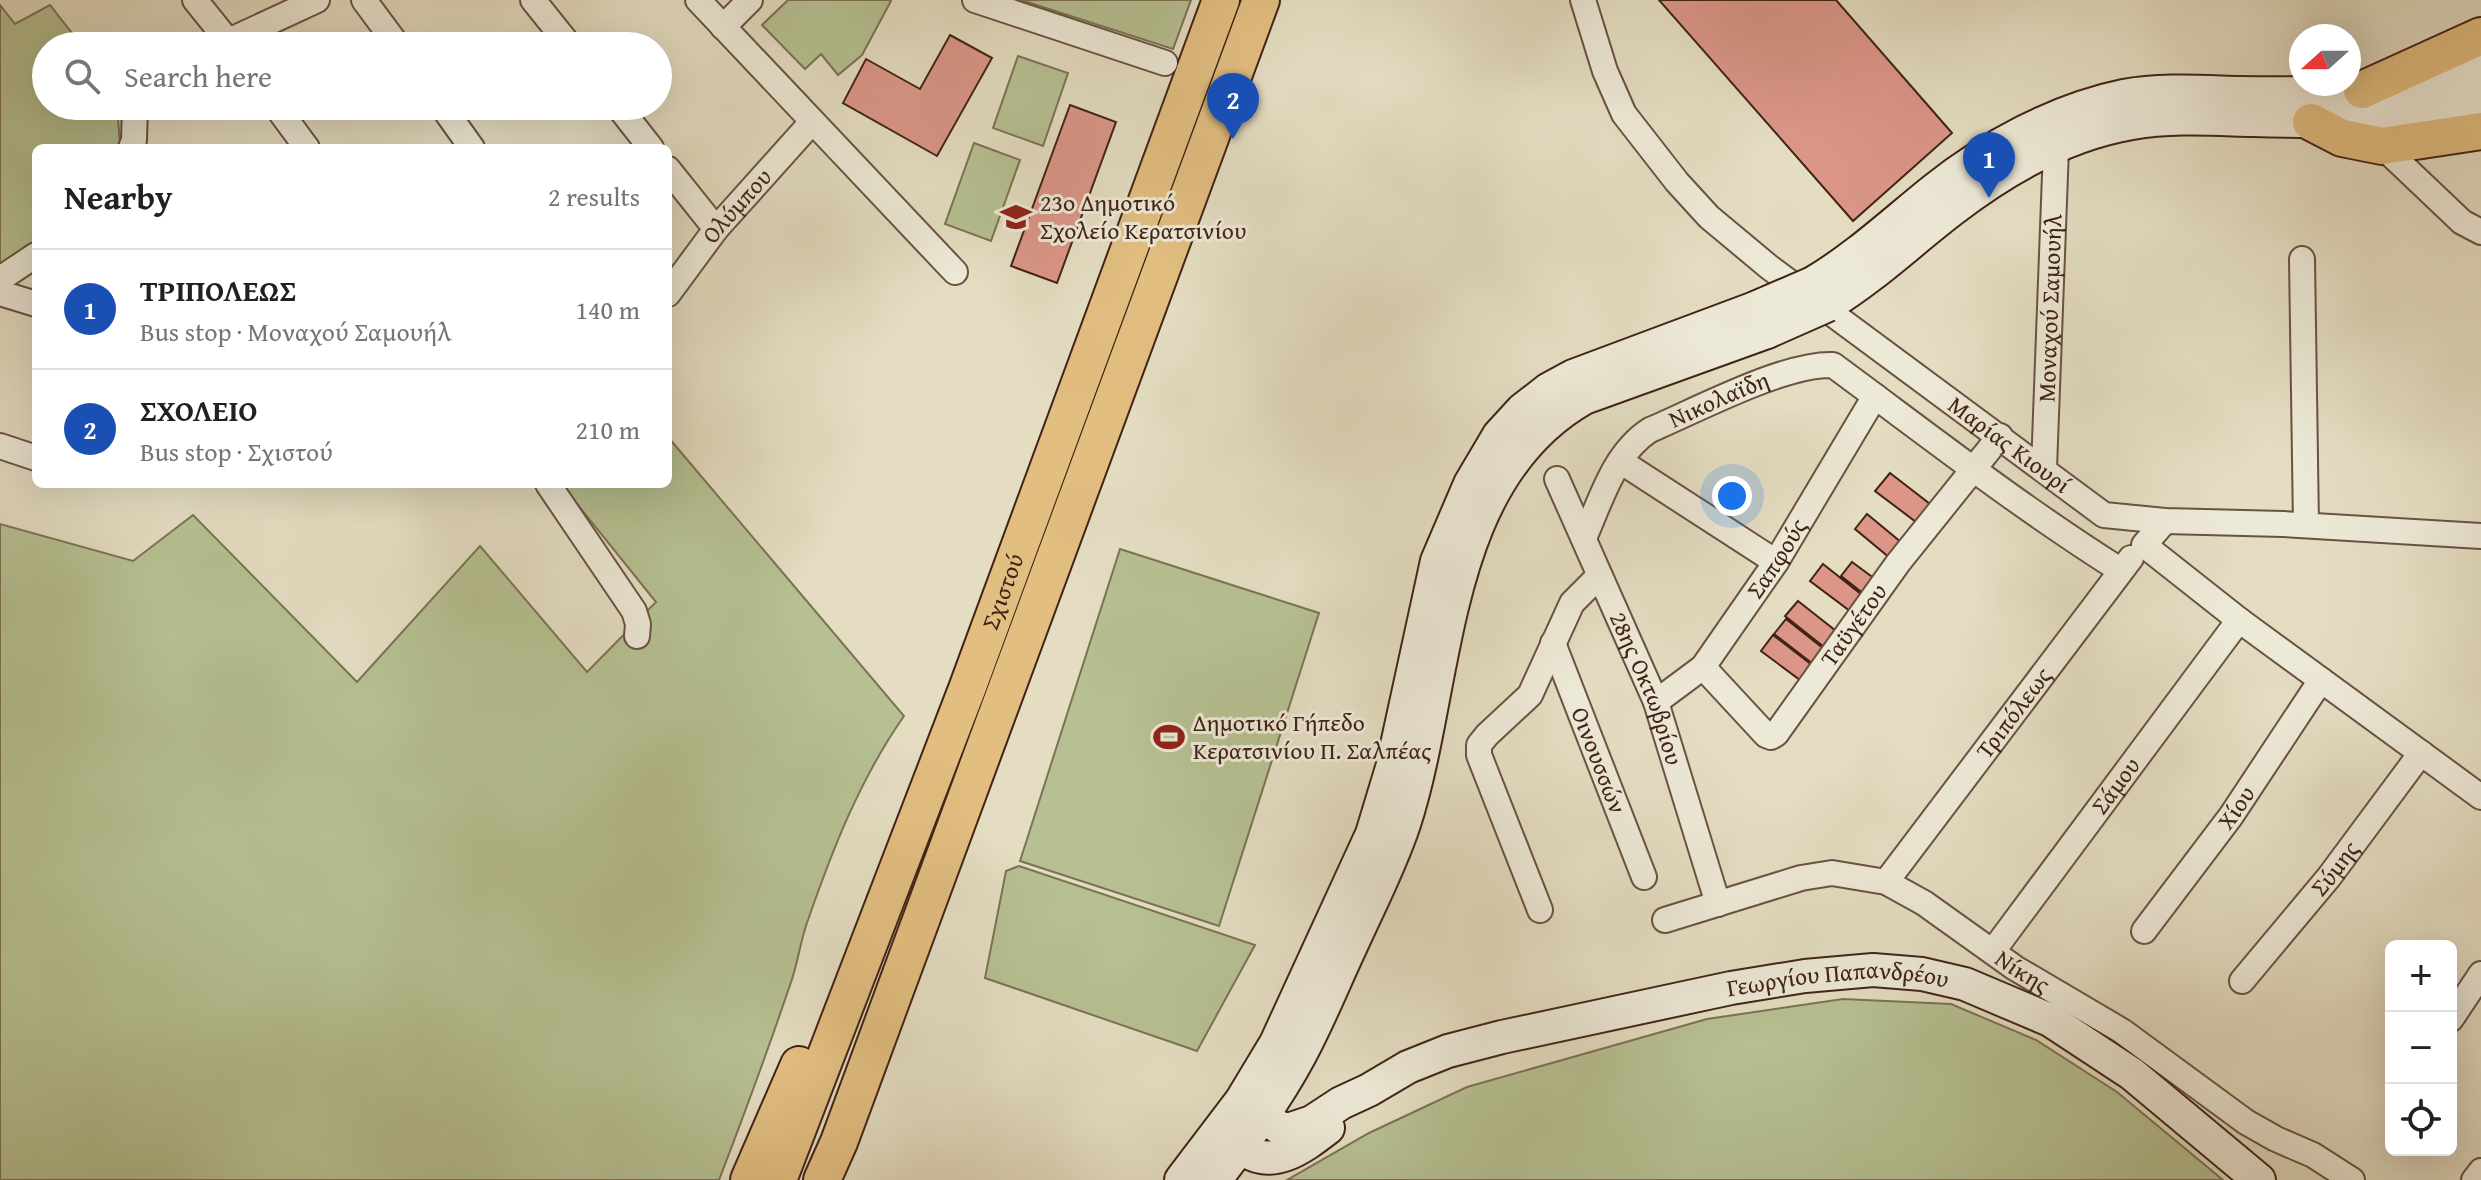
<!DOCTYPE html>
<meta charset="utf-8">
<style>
body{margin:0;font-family:"Gentium Book Plus",serif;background:#f6f6f6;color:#202124}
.controls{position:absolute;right:24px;bottom:24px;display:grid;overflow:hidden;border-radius:12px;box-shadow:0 8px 32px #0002}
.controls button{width:72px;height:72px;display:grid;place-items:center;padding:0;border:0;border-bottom:2px solid #e0e0e0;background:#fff;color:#202124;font:40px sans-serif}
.compass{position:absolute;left:2289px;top:24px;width:72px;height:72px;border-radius:50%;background:#fff;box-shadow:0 8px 32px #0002;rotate:249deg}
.you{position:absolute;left:1732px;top:496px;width:28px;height:28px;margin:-20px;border:6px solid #fff;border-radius:50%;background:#1a73e8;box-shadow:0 0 0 12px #1a73e833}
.badge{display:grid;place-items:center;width:52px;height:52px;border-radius:50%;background:#8f2418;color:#fff;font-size:26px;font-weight:700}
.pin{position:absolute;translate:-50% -66px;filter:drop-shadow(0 2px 4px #0008)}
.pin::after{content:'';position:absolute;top:42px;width:28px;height:24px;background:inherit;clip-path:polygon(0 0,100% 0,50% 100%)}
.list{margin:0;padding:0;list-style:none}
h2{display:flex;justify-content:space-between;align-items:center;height:104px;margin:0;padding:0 32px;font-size:34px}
h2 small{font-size:26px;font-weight:400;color:#757577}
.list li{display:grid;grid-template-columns:52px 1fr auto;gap:24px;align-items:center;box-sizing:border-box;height:120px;padding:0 32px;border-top:2px solid #e0e0e0}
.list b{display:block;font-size:30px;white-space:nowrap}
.list p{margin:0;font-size:26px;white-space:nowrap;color:#757577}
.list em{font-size:26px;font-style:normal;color:#757577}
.icon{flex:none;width:44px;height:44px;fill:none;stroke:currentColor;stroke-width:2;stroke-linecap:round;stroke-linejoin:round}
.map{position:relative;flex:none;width:2481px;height:1180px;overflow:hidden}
.search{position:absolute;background:#fff;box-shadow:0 8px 32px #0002;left:32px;top:32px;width:640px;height:88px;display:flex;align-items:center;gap:20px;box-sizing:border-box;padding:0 28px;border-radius:44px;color:#757577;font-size:30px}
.panel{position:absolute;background:#fff;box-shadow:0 8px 32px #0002;left:32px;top:144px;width:640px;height:344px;border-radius:12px}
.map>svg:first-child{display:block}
.green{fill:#b6c092;stroke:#7c7254;stroke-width:2}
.building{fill:#db9688;stroke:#412317;stroke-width:2}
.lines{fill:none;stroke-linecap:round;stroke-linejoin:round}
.street-casing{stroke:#6a5242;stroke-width:28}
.secondary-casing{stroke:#412317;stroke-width:36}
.primary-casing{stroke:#412317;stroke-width:40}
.street{stroke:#ede9d7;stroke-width:24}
.secondary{stroke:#ede9d7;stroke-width:32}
.primary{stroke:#e2be81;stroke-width:36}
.secondary-bridge-casing{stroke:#412317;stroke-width:36;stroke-linecap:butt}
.secondary-bridge{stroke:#ede9d7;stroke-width:32}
.labels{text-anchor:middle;stroke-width:6;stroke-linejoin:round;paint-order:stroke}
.poi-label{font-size:24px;fill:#412317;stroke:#ede9d7;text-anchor:start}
.street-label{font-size:24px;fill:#412317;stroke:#ede9d7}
</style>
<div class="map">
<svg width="2481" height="1180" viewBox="0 0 2481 1180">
<rect width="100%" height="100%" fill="#e4ddc2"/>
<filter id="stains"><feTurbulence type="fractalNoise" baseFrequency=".0025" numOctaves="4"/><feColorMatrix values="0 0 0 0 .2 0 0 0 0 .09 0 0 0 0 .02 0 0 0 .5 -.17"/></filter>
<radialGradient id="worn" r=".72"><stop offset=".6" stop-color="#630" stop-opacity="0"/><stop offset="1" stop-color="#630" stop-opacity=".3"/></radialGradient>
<path class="green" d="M788 0H889L891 1 862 55 838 75 821 54 805 69 762 25Z
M1021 0H1191L1173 49Z
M0 5 15 24 50 5 82 46H46V106H117L120 143 119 148H36V242L0 270Z
M1018 56 1068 73 1043 146 993 128Z
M974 143 1020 160 991 241 945 224Z
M668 437 904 716C860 779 833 848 808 920 800 941 798 964 790 985 768 1050 744 1115 719 1180H0V524L133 561 193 515 357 682 480 546 587 672 656 602 561 484H668Z
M1120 549 1319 613 1219 926 1020 861Z
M1019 866 1255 945 1197 1051 985 978 1006 871Z
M1843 999 1951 1004 2036 1040 2117 1092 2223 1180H1287L1369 1133 1467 1087 1707 1019Z"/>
<path class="building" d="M1659 0H1836L1952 133 1853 221Z
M950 35 992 58 937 156 843 103 866 59 920 89Z
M1070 105 1116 122 1057 283 1011 266Z
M1890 473 1930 504 1916 522 1875 491Z
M1867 514 1902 543 1890 558 1855 529Z
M1852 562 1875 579 1864 594 1841 576Z
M1823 564 1862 595 1850 611 1810 581Z
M1798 601 1836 631 1824 647 1785 616Z
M1786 619 1824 649 1813 664 1774 634Z
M1773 635 1812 665 1800 680 1761 651Z"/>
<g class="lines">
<defs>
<g id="street">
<path d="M195 0 232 46"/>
<path d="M364 0 398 46"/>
<path d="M533 0 570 46"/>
<path d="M698 0 955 272"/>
<path d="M975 0 1165 63"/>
<path id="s1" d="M1583 0 1605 71 1624 114 1677 182 1709 217 1769 267 2104 515 2165 521 2283 524 2481 536"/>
<path d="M723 27 750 0"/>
<path d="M218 46 317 0"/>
<path d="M276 106 307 148"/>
<path d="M442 106 472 148"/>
<path d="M618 106 651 148"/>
<path d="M2382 146 2462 222 2481 232"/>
<path d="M131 148 134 140 135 106"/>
<path d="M668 169 716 229"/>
<path d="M2302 259 2306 525"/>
<path d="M0 279 36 255"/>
<path d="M0 293 36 304"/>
<path id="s2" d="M668 294 716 229 812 122"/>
<path d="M0 446 36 458"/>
<path d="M1620 461 1776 562"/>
<path id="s3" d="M2044 468 2056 148"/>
<path id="s4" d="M1557 479 1656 702 1718 904"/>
<path d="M548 484 634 611 638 624 637 636"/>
<path d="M2165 521 2144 545 2239 620 2481 797"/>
<path id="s5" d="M1584 538C1601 500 1614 453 1650 430 1697 410 1785 363 1833 365 1928 435 2020 507 2120 570"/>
<path id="s6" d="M1553 643 1644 877"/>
<path id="s7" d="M1703 667 1766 735 1771 737 1776 734 1898 563 2000 436"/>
<path id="s8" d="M1656 702 1703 667 1776 562 1875 396"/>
<path id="s9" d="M1886 882 2131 558"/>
<path d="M1540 910 1479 755V745L1487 735 1530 695 1572 603 1599 576"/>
<path id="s10" d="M1665 920 1801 878 1832 873 1886 882 1924 903 2015 968 2122 1031 2246 1122 2276 1139 2313 1155 2352 1180"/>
<path id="s11" d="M2144 931 2231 816 2321 680"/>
<path id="s12" d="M1993 951 2239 620"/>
<path id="s13" d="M2242 981 2329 877 2421 753"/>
<path d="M2451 1019 2481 974"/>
<path d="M2474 1180 2481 1171"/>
</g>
<g id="secondary">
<path d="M1813 283C1857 257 1894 222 1934 190 1988 147 2056 110 2124 96 2161 89 2202 92 2240 93 2321 94 2403 94 2481 69"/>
<path d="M1828 305C1874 277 1911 241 1953 209 2005 169 2067 134 2132 123 2172 116 2213 119 2253 120 2329 122 2408 124 2481 98"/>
<path id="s14" d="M1263 1116 1281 1129H1291L1312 1122 1341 1103 1369 1090 1408 1067 1448 1051 1502 1037 1731 988 1805 976 1873 970 1922 974 1965 984 2050 1020 2132 1074 2259 1180"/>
<path d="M1241 1147C1271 1172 1302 1148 1328 1128"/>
<path d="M1181 1180 1241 1101 1276 1043 1372 834 1392 768 1437 561 1470 484 1499 435 1522 410 1549 389 1573 376 1755 308"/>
<path d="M1215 1180C1246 1140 1276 1100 1300 1055 1319 1020 1334 982 1351 946 1369 906 1390 866 1404 824 1450 683 1438 481 1584 398L1767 332"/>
</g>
<g id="primary">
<path d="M2362 90 2481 36"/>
<path d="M2311 122 2342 138 2382 146 2481 131"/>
<path d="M749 1180 799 1065"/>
<path id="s15" d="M778 1180 967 689 1221 0"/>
<path d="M822 1180 839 1142 1261 0"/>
</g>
</defs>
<use href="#street" class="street-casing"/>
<use href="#secondary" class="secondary-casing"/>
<use href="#primary" class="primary-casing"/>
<use href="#street" class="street"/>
<use href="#secondary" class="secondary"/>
<use href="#primary" class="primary"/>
<defs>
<path id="secondary-bridge" d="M1755 308 1813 283
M1767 332 1828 305"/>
</defs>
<use href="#secondary-bridge" class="secondary-bridge-casing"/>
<use href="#secondary-bridge" class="secondary-bridge"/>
</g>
<defs>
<symbol id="school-bare" viewBox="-9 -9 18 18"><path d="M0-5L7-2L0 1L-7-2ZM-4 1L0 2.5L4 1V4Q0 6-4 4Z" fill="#8f2418" stroke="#ede9d7" stroke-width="2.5" paint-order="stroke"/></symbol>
<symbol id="stadium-bare" viewBox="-9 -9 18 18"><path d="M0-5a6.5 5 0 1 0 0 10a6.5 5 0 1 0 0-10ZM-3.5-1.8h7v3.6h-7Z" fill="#8f2418" stroke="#ede9d7" stroke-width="2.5" paint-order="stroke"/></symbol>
</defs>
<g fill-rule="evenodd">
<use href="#school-bare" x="994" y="195" width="44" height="44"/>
<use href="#stadium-bare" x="1147" y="715" width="44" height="44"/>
</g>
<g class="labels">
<g class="poi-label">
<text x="1040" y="211">23o Δημοτικό<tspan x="1040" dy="28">Σχολείο Κερατσινίου</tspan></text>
<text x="1193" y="731">Δημοτικό Γήπεδο<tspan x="1193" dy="28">Κερατσινίου Π. Σαλπέας</tspan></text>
</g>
<g class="street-label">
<text dy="8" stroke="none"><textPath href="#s2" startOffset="112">Ολύμπου</textPath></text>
<text dy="8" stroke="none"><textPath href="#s3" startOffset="160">Μοναχού Σαμουήλ</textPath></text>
<text dy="8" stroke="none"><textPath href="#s5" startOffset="204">Νικολαϊδη</textPath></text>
<text dy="8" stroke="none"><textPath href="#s1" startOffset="632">Μαρίας Κιουρί</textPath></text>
<text dy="8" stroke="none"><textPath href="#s8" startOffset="190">Σαπφούς</textPath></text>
<text dy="8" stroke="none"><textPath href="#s15" startOffset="630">Σχιστού</textPath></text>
<text dy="8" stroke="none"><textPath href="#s7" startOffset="238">Ταϋγέτου</textPath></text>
<text dy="8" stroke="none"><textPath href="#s4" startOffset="228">28ης Οκτωβρίου</textPath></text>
<text dy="8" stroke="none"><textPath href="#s9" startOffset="212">Τριπόλεως</textPath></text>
<text dy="8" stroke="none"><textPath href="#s6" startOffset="126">Οινουσσών</textPath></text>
<text dy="8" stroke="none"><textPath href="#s12" startOffset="206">Σάμου</textPath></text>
<text dy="8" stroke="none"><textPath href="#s11" startOffset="154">Χίου</textPath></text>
<text dy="8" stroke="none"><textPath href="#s13" startOffset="146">Σύμης</textPath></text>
<text dy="8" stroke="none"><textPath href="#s10" startOffset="392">Νίκης</textPath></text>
<text dy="8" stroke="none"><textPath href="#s14" startOffset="606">Γεωργίου Παπανδρέου</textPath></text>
</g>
</g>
<rect width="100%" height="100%" filter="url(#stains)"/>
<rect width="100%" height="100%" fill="url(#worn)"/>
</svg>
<div class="controls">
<button>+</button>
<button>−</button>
<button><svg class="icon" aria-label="locate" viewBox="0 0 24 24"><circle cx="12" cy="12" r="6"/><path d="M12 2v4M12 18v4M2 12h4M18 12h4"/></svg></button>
</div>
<svg class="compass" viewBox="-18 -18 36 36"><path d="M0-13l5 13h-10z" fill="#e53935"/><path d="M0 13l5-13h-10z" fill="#757577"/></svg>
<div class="you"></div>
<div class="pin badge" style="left:1989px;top:198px;background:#1a4fb4">1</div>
<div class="pin badge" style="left:1233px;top:139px;background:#1a4fb4">2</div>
<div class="search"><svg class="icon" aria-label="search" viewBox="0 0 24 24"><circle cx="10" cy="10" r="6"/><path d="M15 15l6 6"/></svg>Search here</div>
<section class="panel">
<h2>Nearby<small>2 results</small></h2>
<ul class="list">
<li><span class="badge" style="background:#1a4fb4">1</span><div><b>ΤΡΙΠΟΛΕΩΣ</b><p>Bus stop · Μοναχού Σαμουήλ</p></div><em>140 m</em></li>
<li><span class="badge" style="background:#1a4fb4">2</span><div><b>ΣΧΟΛΕΙΟ</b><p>Bus stop · Σχιστού</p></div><em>210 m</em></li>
</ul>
</section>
</div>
